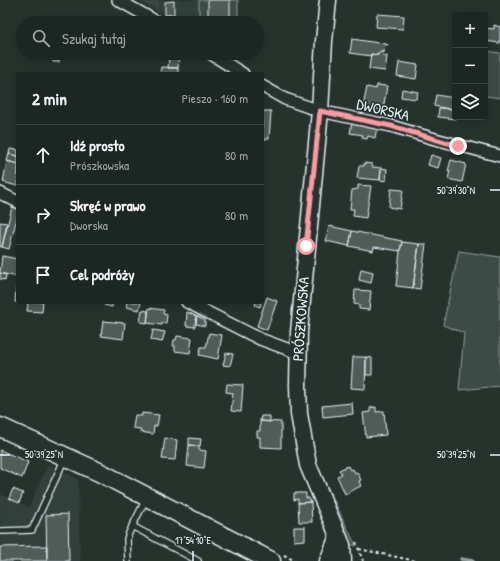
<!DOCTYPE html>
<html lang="pl">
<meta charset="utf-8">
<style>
body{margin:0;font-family:"Patrick Hand",sans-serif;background:#252e2a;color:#f1f3f6}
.controls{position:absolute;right:12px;top:12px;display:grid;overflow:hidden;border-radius:4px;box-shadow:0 2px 6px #0003}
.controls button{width:36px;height:36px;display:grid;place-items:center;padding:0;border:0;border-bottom:1px solid #3a4340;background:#1c2622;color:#f1f3f6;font:20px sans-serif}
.stop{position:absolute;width:12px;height:12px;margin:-9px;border:3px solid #ff9aa2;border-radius:50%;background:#fff}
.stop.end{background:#ff9aa2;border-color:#fff;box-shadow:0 1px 4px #0008}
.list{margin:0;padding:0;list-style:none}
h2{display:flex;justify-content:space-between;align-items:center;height:52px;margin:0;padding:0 16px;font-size:17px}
h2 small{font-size:13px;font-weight:400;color:#a0a5a5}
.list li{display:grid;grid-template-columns:26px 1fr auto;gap:12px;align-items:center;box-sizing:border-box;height:60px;padding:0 16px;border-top:1px solid #3a4340}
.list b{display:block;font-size:15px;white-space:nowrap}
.list p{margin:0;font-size:13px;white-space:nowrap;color:#a0a5a5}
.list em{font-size:13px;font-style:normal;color:#a0a5a5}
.icon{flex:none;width:22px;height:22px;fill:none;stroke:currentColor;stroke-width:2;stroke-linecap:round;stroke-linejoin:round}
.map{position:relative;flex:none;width:500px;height:561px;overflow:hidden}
.search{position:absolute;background:#1c2622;box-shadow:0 2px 6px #0003;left:16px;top:16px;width:248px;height:44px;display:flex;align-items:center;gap:10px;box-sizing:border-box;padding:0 14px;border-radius:22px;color:#a0a5a5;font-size:15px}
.panel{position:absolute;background:#1c2622;box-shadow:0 2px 6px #0003;left:16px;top:72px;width:248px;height:232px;border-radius:4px}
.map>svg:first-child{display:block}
.built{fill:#333f3a}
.industrial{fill:url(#industrial-grid)}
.grass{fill:#3e4b47;stroke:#939ea0}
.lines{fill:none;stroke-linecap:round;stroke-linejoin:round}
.stream{stroke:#98a3a5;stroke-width:3.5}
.building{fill:#505c59;stroke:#e8f1f8}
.service-casing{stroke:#e8f1f8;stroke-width:8}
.minor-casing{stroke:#e8f1f8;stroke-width:14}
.secondary-casing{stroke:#e8f1f8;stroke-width:19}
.primary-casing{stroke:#e8f1f8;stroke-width:21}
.path{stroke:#e8f1f8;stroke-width:2;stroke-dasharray:3 3;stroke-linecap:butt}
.service{stroke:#26332d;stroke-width:5.5}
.minor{stroke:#26332d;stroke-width:11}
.secondary{stroke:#26332d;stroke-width:16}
.primary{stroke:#26332d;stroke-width:18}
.route{stroke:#ff9aa2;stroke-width:5}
.ticks{fill:none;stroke:#e8f1f8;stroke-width:1.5}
.labels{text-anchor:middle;stroke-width:3;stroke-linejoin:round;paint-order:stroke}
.street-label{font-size:15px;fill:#e8f1f8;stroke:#26332d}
.ticks-label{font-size:10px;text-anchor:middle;fill:#e8f1f8;stroke:#26332d;stroke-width:3;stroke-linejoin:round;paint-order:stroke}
</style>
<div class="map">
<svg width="500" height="561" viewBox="0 0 500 561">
<defs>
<pattern id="industrial-grid" width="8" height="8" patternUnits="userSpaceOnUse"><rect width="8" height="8" fill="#333f3a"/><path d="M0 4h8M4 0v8" fill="none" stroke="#47524e"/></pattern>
</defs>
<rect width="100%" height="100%" fill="#26332d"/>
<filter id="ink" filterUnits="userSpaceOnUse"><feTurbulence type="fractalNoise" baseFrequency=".025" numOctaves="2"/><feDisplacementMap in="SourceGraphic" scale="8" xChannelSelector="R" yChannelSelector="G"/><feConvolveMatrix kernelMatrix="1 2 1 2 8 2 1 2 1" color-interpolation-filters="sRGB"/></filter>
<g filter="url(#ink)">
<path class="built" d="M158 0H199V23H179L158 12Z
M48 464 78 479 80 561H0V494L29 507Z"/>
<path class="industrial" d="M138 0H158V12Z"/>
<path class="grass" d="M199 0H238V23H199Z
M485 51 500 53V98L485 96Z
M459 251 500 257V386L459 390 464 333 443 325Z
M323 478 356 546 349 544 347 532 323 482Z"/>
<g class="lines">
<path class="stream" d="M461 559 473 561"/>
</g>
<path class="building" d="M208 0H230V23H208Z
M174 1V14L165 15V2Z
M377 14 404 16 403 29 376 27Z
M41 18 55 19V23H40Z
M55 19H61V23H55Z
M494 25 500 27V43L485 41V28L494 29Z
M352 39 385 44 388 45 385 44 384 52H379L378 55 371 54V56L350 53Z
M379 52H384L383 56H387L385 71 369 69 371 54 378 55Z
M53 53 60 54 59 62H53Z
M169 56 179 57 178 68H168Z
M399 62 418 65 416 79 397 76Z
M161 67 178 68V74H160Z
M377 85 387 86 383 110 363 107 367 87 376 89Z
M402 89 418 92 416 99 401 97Z
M436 95 455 98V110L434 106Z
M439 108 455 110 456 119 438 117Z
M262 111H271L269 139H262Z
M352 122 377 127 375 138 368 136 367 139 362 138 363 135 350 133Z
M10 149 18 150V156L9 154Z
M9 154 18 156V164L7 161Z
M431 155 441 158 438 168 428 165Z
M451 160 466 164 462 182 448 179 450 171H448Z
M7 161 18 164 17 186 3 182Z
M364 163 372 164V167L381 168 380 180 357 178 359 166H364Z
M381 168 387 169 386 181 380 180Z
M358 185 371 186 366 218 353 216 354 209H350L352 190 358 189Z
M391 189 403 190 400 209 389 207Z
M12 207 18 209V214L9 249 2 247Z
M0 222 7 223 2 247H0Z
M329 226 352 231 349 246 326 241Z
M352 231 402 241 400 251 374 247 373 251 349 246Z
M402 242 419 244 413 288 396 286 400 251Z
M419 244H426L420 289 413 288Z
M2 256 18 259V277L0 273Z
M361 269 373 272 371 283 359 280Z
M0 273 6 275 5 280 0 279Z
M16 288H18V302H43L42 312 27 311 28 303 15 302Z
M355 290 371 291 369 310 359 309V305L354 304Z
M267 297 277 301 267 330 257 326Z
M105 302H113L112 307 104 305Z
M127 302H141L139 310 126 307Z
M256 302H261L260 307 255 305Z
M149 308 164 310 163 314 167 315 166 323H162V325L147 323Z
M142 310 148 311 147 323 140 322Z
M187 312 196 316 195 327 186 326Z
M197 316 205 320V326L196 324Z
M103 321 125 323 123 339 101 336Z
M153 330 165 332 162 342 151 340Z
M209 333 222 335 218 359 199 355 201 347H206Z
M177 336 192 338 190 353 175 351V346H173L174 340H176Z
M226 353 233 354 230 366 223 365Z
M353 357H366L365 389 351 388Z
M366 357 372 358V375H366Z
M227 384 243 385 241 412 231 411 233 393 226 392Z
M352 403 353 414 323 417 322 406Z
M376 407V412L384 411 386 435 366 437 363 413 370 412V408Z
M142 413 159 415 157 426H154L153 434 140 432V429L133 428 135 415 142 416Z
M261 416H270V422L260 421Z
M260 421 281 422V448L260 447V437H257V431H260Z
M165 438 177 440 175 460 162 459Z
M189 438 201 439 200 446 189 445Z
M189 445 199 446V450L206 451 204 468 187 466Z
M0 450 28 462 22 478 0 468Z
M348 466 350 470 353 469 355 473 357 472 361 480 359 481 361 486 345 494 337 476 342 474 339 470Z
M13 489 23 493 19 503 9 498Z
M294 493H306V498H309L311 502 298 503V499L294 500Z
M311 502 312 522H299L298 503Z
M68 514 69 561H47L46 515Z
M294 527H305V540L294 541Z
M47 546V561H0V547Z"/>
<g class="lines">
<defs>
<path id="service" d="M132 526 198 561
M1 531 32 530 65 458
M128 561 127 539 129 533 146 499"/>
<path id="minor" d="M118 0 159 23
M210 53 243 74
M262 86 285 99 320 111 391 126 435 139 500 156
M0 193 18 202
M187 302 260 339 298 353"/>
<path id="secondary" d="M328 0 324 41 320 111 299 332 298 386 299 414 308 465 342 545 343 561
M328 561 338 536"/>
<path id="primary" d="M0 427 99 472 271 561"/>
</defs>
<use href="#service" class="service-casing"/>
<use href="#minor" class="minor-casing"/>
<use href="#secondary" class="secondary-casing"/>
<use href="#primary" class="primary-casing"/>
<path class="path" d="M356 542 363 561
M359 549 416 561
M284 555 295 561"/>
<use href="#service" class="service"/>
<use href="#minor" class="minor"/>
<use href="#secondary" class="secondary"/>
<use href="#primary" class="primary"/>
</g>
</g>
<g class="lines" filter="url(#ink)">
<path class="route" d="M306 246 320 111 391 126 458 146"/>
</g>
<path class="ticks" d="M490 190H500M0 455H10M490 455H500M193 551V561"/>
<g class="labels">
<g class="street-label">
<text transform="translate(383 110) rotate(13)" y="5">DWORSKA</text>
<text transform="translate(301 319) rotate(-86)" y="5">PRÓSZKOWSKA</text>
</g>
</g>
<g class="ticks-label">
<text x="456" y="194">50°39'30"N</text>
<text x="44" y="458">50°39'25"N</text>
<text x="456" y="458">50°39'25"N</text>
<text x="193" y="544">17°54'10"E</text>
</g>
</svg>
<div class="controls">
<button>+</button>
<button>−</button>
<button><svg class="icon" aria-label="layers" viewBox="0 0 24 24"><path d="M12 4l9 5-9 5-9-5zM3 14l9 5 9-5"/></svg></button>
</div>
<div class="stop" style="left:306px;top:246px"></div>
<div class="stop end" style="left:458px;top:146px"></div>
<div class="search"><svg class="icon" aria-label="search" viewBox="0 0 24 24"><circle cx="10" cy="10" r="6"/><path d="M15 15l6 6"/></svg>Szukaj tutaj</div>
<section class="panel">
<h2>2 min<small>Pieszo · 160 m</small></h2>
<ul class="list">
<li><svg class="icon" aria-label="ahead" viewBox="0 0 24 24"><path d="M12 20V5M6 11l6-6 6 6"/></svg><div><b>Idź prosto</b><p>Prószkowska</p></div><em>80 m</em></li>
<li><svg class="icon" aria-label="right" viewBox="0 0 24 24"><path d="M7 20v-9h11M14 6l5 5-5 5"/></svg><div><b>Skręć w prawo</b><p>Dworska</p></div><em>80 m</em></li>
<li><svg class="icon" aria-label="arrive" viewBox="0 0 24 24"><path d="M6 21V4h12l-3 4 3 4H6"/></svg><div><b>Cel podróży</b></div></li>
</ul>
</section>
</div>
